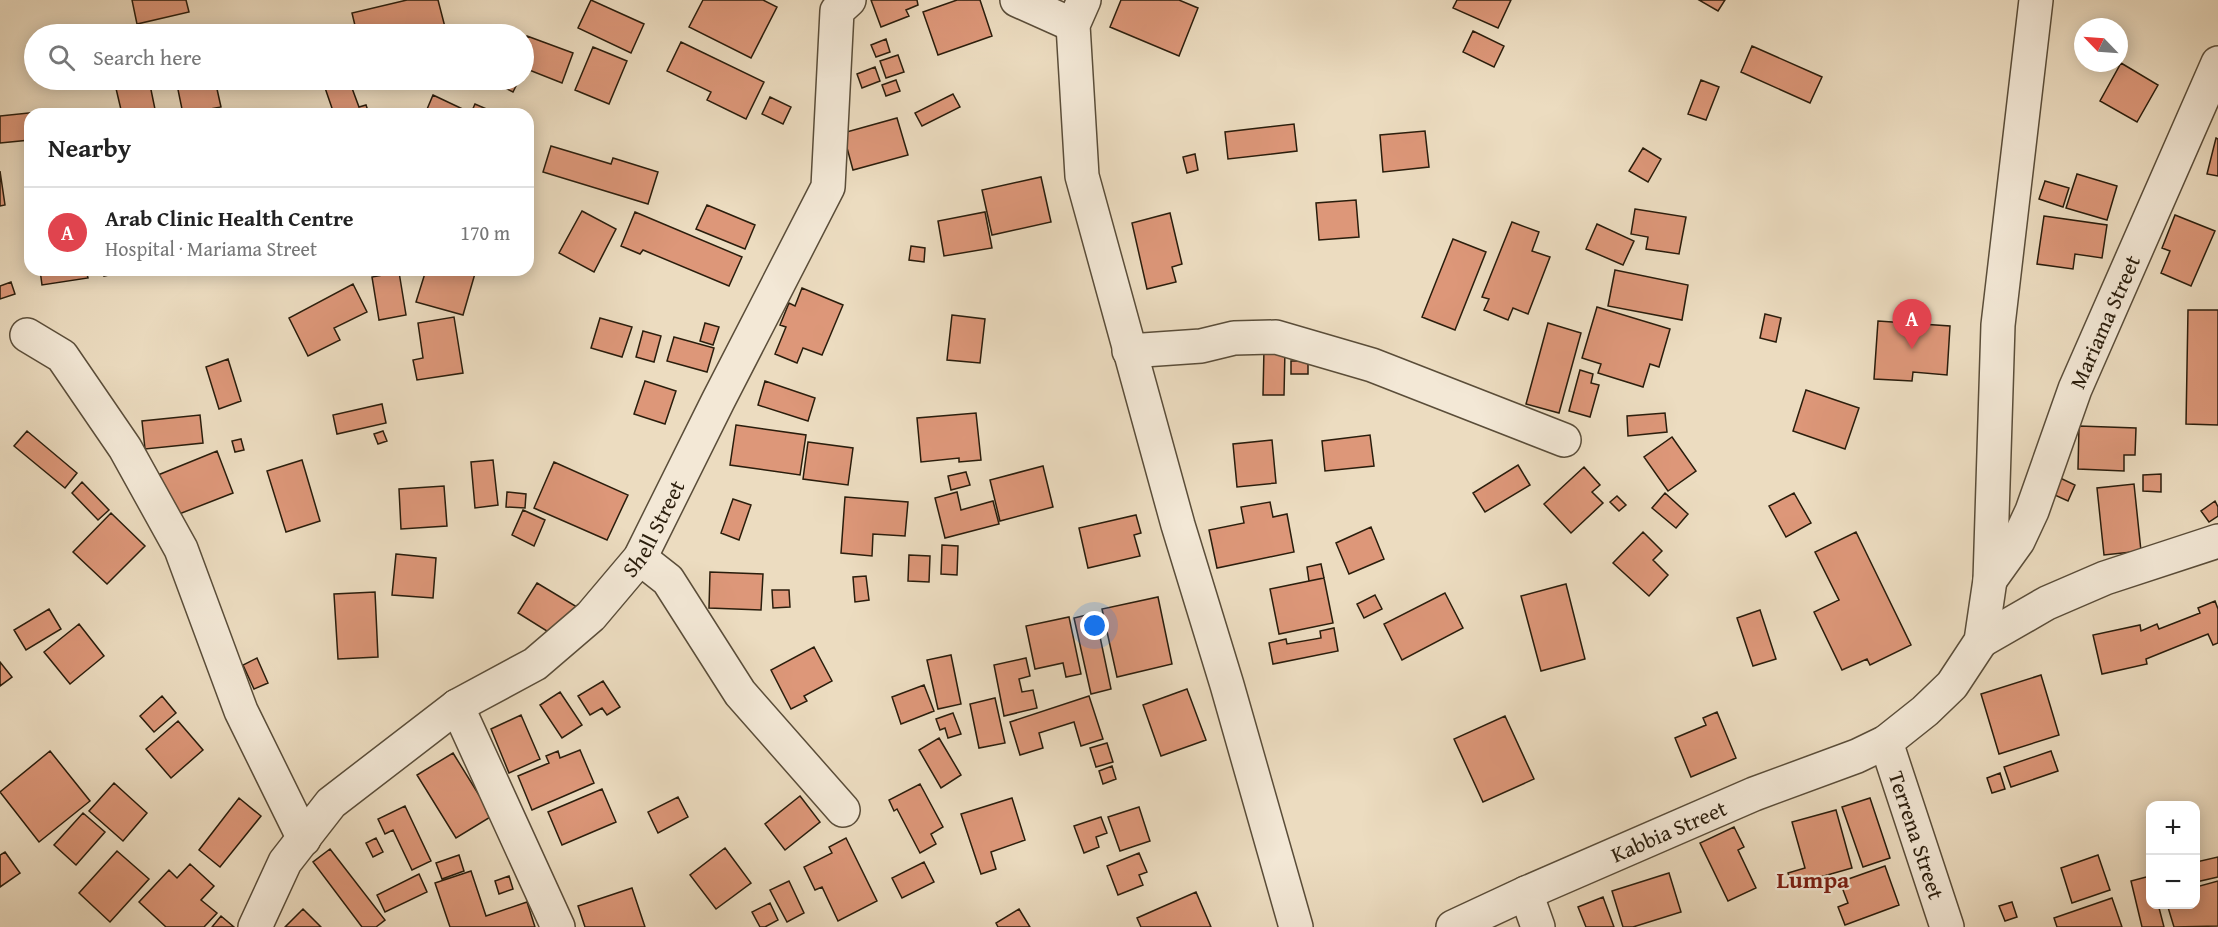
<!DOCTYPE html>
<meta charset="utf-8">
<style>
body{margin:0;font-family:"Gentium Book Plus",serif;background:#f6f6f6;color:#222}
.controls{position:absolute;right:18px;bottom:18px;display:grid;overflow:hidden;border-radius:12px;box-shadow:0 3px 15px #0003}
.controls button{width:54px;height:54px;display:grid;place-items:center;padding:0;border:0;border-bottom:2px solid #e0e0e0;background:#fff;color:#222;font:30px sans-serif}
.compass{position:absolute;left:2074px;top:18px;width:54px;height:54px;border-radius:50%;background:#fff;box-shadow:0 3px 15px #0003;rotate:295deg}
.you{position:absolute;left:1095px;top:626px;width:21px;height:21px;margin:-15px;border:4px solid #fff;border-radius:50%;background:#1a73e8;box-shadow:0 0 0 9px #1a73e833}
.badge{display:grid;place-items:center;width:39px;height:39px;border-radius:50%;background:#8f2418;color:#fff;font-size:20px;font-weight:700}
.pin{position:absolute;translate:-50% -50px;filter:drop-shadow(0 2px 3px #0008)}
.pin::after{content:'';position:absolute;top:32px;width:21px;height:18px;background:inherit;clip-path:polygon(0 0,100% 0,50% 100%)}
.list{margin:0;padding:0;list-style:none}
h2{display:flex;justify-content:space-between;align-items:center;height:78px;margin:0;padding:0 24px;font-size:26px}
h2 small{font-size:20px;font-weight:400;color:#767676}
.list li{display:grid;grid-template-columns:39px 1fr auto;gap:18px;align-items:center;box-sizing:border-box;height:90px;padding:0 24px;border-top:2px solid #e0e0e0}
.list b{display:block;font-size:22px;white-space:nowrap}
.list p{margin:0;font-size:20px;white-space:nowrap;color:#767676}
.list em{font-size:20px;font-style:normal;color:#767676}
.icon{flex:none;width:33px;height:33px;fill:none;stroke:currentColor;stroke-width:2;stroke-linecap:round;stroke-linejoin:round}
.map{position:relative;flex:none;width:2218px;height:927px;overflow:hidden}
.search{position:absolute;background:#fff;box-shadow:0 3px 15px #0003;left:24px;top:24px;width:510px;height:66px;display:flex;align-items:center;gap:15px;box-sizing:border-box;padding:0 21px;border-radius:33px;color:#767676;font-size:22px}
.panel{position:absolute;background:#fff;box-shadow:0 3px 15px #0003;left:24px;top:108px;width:510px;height:168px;border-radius:18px}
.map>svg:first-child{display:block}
.building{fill:#dd9779;stroke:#2a1d0c;stroke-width:1.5}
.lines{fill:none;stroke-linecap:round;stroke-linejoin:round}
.minor-casing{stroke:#5a4d39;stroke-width:36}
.minor{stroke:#f3e8d6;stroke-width:33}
.labels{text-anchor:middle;stroke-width:4.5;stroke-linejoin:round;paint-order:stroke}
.street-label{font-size:22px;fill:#2a1d0c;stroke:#f3e8d6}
.neighbourhood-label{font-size:24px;font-weight:bold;fill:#7a1f14;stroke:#f3e8d6}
</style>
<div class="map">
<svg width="2218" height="927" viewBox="0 0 2218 927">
<rect width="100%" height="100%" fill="#ecdcc0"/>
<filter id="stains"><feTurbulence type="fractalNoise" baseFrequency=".00333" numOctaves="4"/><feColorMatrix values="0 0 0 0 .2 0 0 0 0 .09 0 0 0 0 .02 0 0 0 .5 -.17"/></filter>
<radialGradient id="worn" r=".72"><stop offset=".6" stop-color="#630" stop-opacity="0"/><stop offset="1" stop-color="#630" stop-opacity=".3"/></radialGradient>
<path class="building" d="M132 0H186L189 12 137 24Z
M407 0H438L446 31 427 34 426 29 403 34H357L352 13Z
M591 0 644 24 631 53 578 28Z
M703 0H763L777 7 751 58 689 27Z
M871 0H917L918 5 906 10 909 16 881 27Z
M957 0H980L992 36 938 55 923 12Z
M1121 0H1179L1198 8 1179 56 1110 27Z
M1457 0H1511L1498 28 1453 8Z
M1699 0H1725L1718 11Z
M1473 31 1504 46 1494 67 1463 52Z
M527 36 573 53 562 83 524 68V46Z
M886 39 890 52 876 57 871 45Z
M681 42 764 82 746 119 707 100 711 92 667 71Z
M1752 46 1822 77 1810 103 1741 72Z
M593 47 627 61 609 104 575 90Z
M898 55 904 72 886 78 880 61Z
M2121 63 2158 85 2137 122 2100 101Z
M875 67 880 81 862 88 857 74Z
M114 80H149L156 114H122Z
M176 80H215L221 107 183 114Z
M331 80H349L359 107 366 105 369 114H334L323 82Z
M497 80H519L513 92 495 83Z
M896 80 900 91 886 96 882 85Z
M1701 80 1719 87 1706 120 1688 114Z
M953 94 960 107 922 126 915 113Z
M433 95 471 113 475 104 498 114H425Z
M770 97 791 107 783 124 762 114Z
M57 110 58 114H30V140L0 143V116Z
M897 118 908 155 853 170 843 133Z
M1294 124 1297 151 1228 159 1225 132Z
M1425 131 1429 167 1383 172 1380 135Z
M2216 138 2218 139V176L2207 174Z
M551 146 611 164 613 158 658 172 648 204 543 172Z
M1643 148 1661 159 1648 182 1629 171Z
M1195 154 1198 170 1187 173 1183 157Z
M0 171 5 205 0 206Z
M2077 174 2117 186 2107 220 2066 208Z
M1041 177 1051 222 992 235 982 190Z
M2045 181 2069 188 2063 207 2039 199Z
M1356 200 1359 237 1319 240 1316 203Z
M707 205 755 225 745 249 696 229Z
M1635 209 1686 217 1679 254 1646 249 1648 237 1631 234Z
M582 211 616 229 594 272 559 253Z
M635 212 742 257 729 286 643 250 640 254 621 246Z
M985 212 992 248 944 256 938 221Z
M1170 213 1182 264 1172 267 1176 282 1147 289 1132 223Z
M2175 215 2215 231 2191 286 2161 273 2170 251 2162 248Z
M2044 216 2107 225 2102 258 2075 254 2073 269 2037 264Z
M1512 222 1539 232 1532 251 1550 257 1528 314 1513 308 1508 320 1484 310 1489 299 1482 297Z
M1597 224 1634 241 1623 265 1586 249Z
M1453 239 1486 252 1455 330 1422 317Z
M911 246 925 248 924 262 909 260Z
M40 270H86L88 278 42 285Z
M103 270H132L104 276Z
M426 270H476L463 315 416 302Z
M1615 270 1688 285 1682 320 1608 306Z
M399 272 406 315 379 320 372 277Z
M11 282 15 294 0 299V286Z
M353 284 367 312 334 328 340 340 308 356 289 318Z
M802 288 843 305 822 355 803 348 797 363 775 354 786 327 780 325 789 303 795 306Z
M1597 307 1670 329 1659 367 1650 364 1643 387 1598 373 1601 364 1582 358Z
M2188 310H2218V425L2186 424Z
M1765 314 1781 318 1776 342 1760 338Z
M952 315 985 319 980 363 947 360Z
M454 317 463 373 417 380 413 360 423 358 418 323Z
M600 318 632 327 622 357 591 348Z
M1878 321 1950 326 1947 375 1913 372 1912 381 1874 379Z
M705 323 719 327 713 345 700 341Z
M1548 323 1581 333 1559 413 1526 404Z
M643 331 661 336 654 362 636 357Z
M674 337 714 348 707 372 667 361Z
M1264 348 1285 349 1284 395H1263Z
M228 359 241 401 219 409 206 367Z
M1291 361H1308V374H1291Z
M1580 370 1593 374 1591 383 1599 385 1590 417 1569 411Z
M645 381 676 391 665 424 634 414Z
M765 381 815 398 808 421 758 405Z
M1806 390 1859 408 1845 449 1793 431Z
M382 404 386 423 337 434 333 415Z
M976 413 981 460 959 462V458L921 462 917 418Z
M1665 413 1667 432 1628 436 1627 416Z
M200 415 203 443 145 449 142 421Z
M736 425 806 435 800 475 730 465Z
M2079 426 2136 428 2135 455H2124V471L2078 469Z
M27 431 77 473 65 488 14 446Z
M383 431 387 441 378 444 374 434Z
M1370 435 1374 466 1325 471 1322 441Z
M1672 437 1696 471 1668 491 1644 457Z
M241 439 244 450 235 452 232 441Z
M1272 440 1276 483 1237 487 1233 444Z
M808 442 853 448 848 485 803 479Z
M217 451 233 493 174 516 158 475Z
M302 460 320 521 286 532 267 471Z
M493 460 498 505 475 508 471 462Z
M554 462 628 495 607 540 534 508Z
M1518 465 1530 485 1485 512 1473 493Z
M1043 466 1053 507 1000 521 990 480Z
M1584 467 1600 485 1592 492 1603 503 1571 533 1544 504Z
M966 472 970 485 951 490 948 476Z
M2161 474V492L2143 491V475Z
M2056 476 2075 485 2068 501 2048 492Z
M82 482 109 510 98 520 72 493Z
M2134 484 2141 551 2104 555 2097 488Z
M444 486 447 526 401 529 399 489Z
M507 492 526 494 525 508 506 507Z
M957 492 961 510 993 501 999 524 945 538 935 498Z
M1665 493 1688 514 1676 528 1652 508Z
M1794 493 1811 523 1786 537 1769 506Z
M1617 496 1626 505 1619 511 1610 502Z
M845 497 908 502 905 536 873 534 872 556 841 553Z
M733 499 751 505 739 540 721 533Z
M2215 501 2218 507V516L2209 522 2201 511Z
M1270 502 1273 517 1287 514 1294 552 1217 568 1209 530 1244 523 1241 507Z
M523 510 545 520 534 546 512 535Z
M111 513 145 546 107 584 73 552Z
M1136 515 1141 533 1134 535 1140 556 1088 568 1079 528Z
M1371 527 1384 559 1349 574 1336 543Z
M1643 532 1662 551 1653 560 1668 575 1649 596 1613 563Z
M1856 532 1911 645 1870 665 1867 659 1842 670 1814 612 1839 600 1815 552Z
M942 545 958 546 957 575 941 574Z
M396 554 436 558 433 598 392 595Z
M909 555 930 556 929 582 908 581Z
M1321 564 1324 578 1309 581 1307 567Z
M710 572 763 574 761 610 709 608Z
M866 576 869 600 855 602 853 577Z
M1324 578 1333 623 1279 634 1270 589Z
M537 583 577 607 558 638 518 613Z
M1566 584 1585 659 1541 671 1521 596Z
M772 590H789L790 607 773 608Z
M375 592 378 657 338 659 334 594Z
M1445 593 1463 628 1402 660 1384 624Z
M1375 595 1382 609 1364 618 1357 604Z
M1158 597 1172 664 1117 677 1102 609Z
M2215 601 2218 609V643L2213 645 2208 634 2146 659 2147 664 2102 674 2093 635 2140 625 2141 631 2157 624 2159 629 2200 613 2198 608Z
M49 609 61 629 26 650 14 630Z
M1760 610 1776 659 1753 666 1737 618Z
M1095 613 1111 689 1091 694 1074 618Z
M1069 617 1081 674 1066 677 1063 663 1035 669 1026 626Z
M79 624 104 656 70 684 44 652Z
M1334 628 1338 651 1273 664 1269 643 1286 639 1287 644 1321 638 1320 631Z
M814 647 832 681 804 696 807 701 791 709 771 670Z
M951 655 961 704 938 709 927 660Z
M257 658 268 683 254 689 243 665Z
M1026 658 1030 676 1019 679 1022 692 1033 690 1037 708 1004 716 994 665Z
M0 662 12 677 0 686Z
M2041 675 2059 735 1999 754 1981 694Z
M603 681 620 707 607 715 602 708 590 715 578 696Z
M924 685 934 711 901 724 892 697Z
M1187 689 1206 740 1161 756 1143 705Z
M560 692 582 725 562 738 540 705Z
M162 696 176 713 154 732 140 716Z
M1089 696 1103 739 1081 746 1074 722 1039 733 1043 748 1020 755 1010 722Z
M995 698 1005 743 979 748 970 704Z
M1717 712 1736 758 1691 777 1675 738 1706 725 1703 718Z
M953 713 961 734 948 738 945 728 940 730 936 719Z
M521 715 540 759 509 773 491 729Z
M1505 716 1534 779 1483 802 1454 739Z
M178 721 203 750 171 778 146 749Z
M939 738 961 775 941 788 919 750Z
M1107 743 1113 762 1096 767 1090 748Z
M580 750 594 783 532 810 518 776 549 763 546 756 558 751 560 758Z
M50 751 90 801 39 842 0 792Z
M2051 751 2058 771 2011 787 2004 767Z
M453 753 492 816 456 838 417 775Z
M1112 766 1116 779 1103 784 1099 771Z
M2000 773 2005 789 1992 793 1987 778Z
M114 783 147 813 123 841 89 811Z
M920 784 943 827 931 834 936 844 920 853 897 809 894 811 889 800Z
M602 789 616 822 562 845 548 812Z
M800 796 820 822 785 850 765 824Z
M678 797 688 817 658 833 648 812Z
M239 798 261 816 220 867 199 850Z
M1012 798 1025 840 991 852 996 869 981 874 961 814Z
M1870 798 1890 858 1863 867 1842 807Z
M405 806 431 861 412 870 393 830 385 834 378 819Z
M1139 807 1150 841 1120 851 1108 817Z
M1836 810 1852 868 1792 885 1788 873 1805 868 1792 822Z
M83 813 105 832 76 865 54 845Z
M1101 817 1107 833 1096 837 1099 847 1084 853 1074 826Z
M1734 827 1744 847 1738 850 1756 888 1728 901 1700 843Z
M376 838 383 852 373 857 366 843Z
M846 838 877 901 838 921 822 887 815 890 804 867 832 853 829 847Z
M725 848 751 883 716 909 690 875Z
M330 849 385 920 376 927H362L313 862Z
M117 851 149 879 110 922 79 893Z
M5 852 20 873 0 887V855Z
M1139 853 1147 872 1139 875 1143 885 1118 895 1107 866Z
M459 855 464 871 442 879 436 863Z
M2098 855 2110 890 2072 903 2061 868Z
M2218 857V877L2196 882V862Z
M924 862 934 882 902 898 892 878Z
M190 864 214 886 201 900 217 913 204 927H166L139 902 169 870 177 878Z
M1885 866 1899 905 1845 925 1838 907 1848 903 1840 882Z
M471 871 486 916 527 902 535 927H450L435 883Z
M1669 873 1681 912 1633 927H1623L1612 891Z
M419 874 427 892 385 912 377 895Z
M509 876 513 889 499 894 495 881Z
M2150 876V904H2158L2164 927H2142L2131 881Z
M789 881 804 913 787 922 770 890Z
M2218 881V926L2174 927 2167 904H2196V887Z
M632 888 645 927H585L578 906Z
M1196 892 1211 927H1141L1137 918Z
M1603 897 1614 927H1586L1578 907Z
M2112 898 2122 927H2057L2054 918Z
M2012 902 2017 917 2005 921 1999 906Z
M770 903 778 920 765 927H760L752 912Z
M303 909 321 927H285Z
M1019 909 1030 927H998L996 923Z
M221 916 234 927H212Z"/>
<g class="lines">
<defs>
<g id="minor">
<path d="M1017 0 1073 25"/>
<path d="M1084 0 1073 25 1082 176 1178 525 1227 685 1296 927"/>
<path d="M27 335 62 356 125 448 181 549 241 711 304 839"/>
<path d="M1129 351 1201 346 1234 338 1276 337 1372 365 1564 440"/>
<path d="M640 558 668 580 740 693 843 810"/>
<path id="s1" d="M1990 580 2018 541 2032 511 2075 389 2218 63"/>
<path d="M1981 641 2047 603 2105 578 2218 541"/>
<path d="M457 706 558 927"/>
<path id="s2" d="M1886 742 1947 927"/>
<path d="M1526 893 1538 927"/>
<path id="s3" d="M255 927 285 862 331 803 457 706 535 664 591 616 640 558 718 401 828 187 837 11 849 0"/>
<path id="s4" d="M1453 927 1526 893 1754 794 1857 756 1886 742 1925 711 1952 685 1981 641 1990 580 1998 325 2036 0"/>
</g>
</defs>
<use href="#minor" class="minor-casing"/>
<use href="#minor" class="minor"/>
</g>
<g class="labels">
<g class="street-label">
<text dy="8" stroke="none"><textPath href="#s1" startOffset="284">Mariama Street</textPath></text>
<text dy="8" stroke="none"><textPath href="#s3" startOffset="576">Shell Street</textPath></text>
<text dy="8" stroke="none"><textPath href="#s4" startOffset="236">Kabbia Street</textPath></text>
<text dy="8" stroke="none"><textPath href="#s2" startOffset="98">Terrena Street</textPath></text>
</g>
<g class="neighbourhood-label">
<text x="1813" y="888">Lumpa</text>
</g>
</g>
<rect width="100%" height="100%" filter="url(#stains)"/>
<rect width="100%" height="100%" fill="url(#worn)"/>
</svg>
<div class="controls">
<button>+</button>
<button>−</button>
</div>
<svg class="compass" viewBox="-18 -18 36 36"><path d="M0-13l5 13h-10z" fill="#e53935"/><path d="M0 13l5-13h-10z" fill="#767676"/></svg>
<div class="you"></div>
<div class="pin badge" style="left:1912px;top:349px;background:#e0444e">A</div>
<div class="search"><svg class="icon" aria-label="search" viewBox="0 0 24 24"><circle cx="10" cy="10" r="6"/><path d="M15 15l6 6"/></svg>Search here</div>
<section class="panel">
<h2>Nearby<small></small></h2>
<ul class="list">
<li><span class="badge" style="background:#e0444e">A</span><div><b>Arab Clinic Health Centre</b><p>Hospital · Mariama Street</p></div><em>170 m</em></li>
</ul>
</section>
</div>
